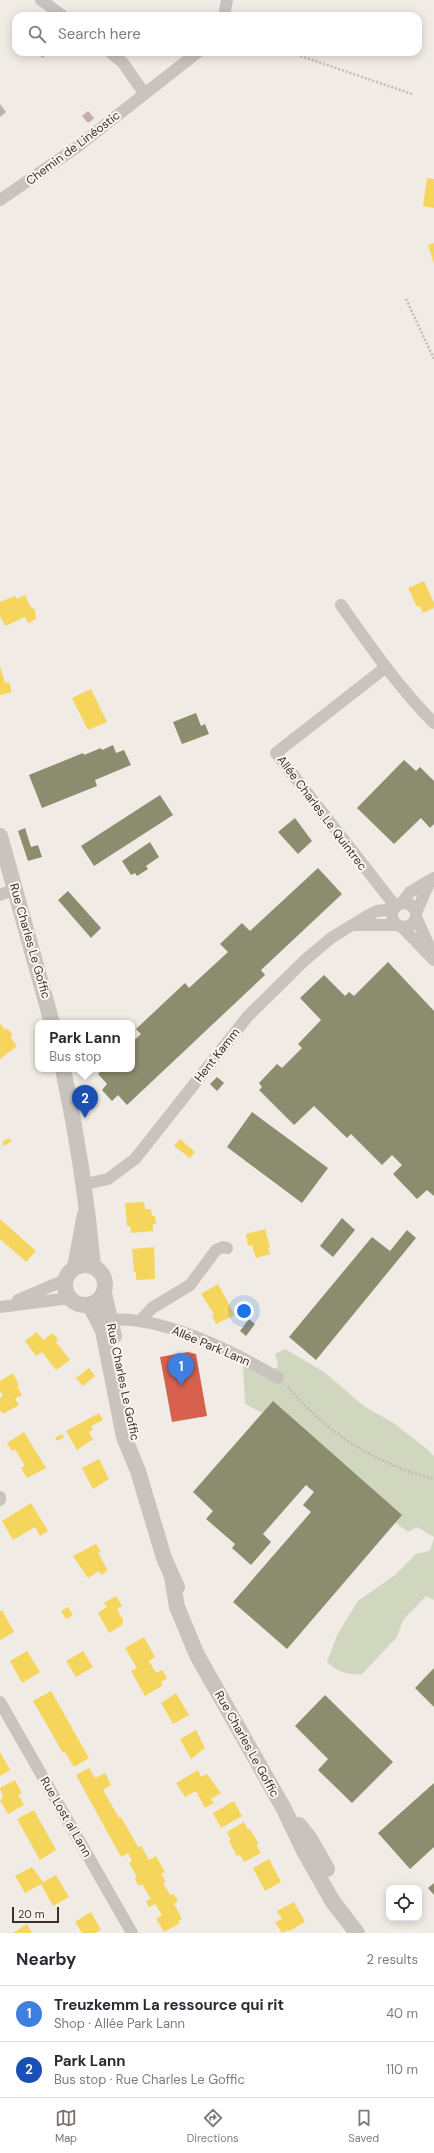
<!DOCTYPE html>
<meta charset="utf-8">
<style>
body{margin:0;font-family:"DM Sans",sans-serif;background:#f2f2f3;color:#2b2b33}
.controls{position:absolute;right:12px;bottom:12px;display:grid;overflow:hidden;border-radius:8px;box-shadow:0 2px 10px #0003}
.controls button{width:36px;height:36px;display:grid;place-items:center;padding:0;border:0;border-bottom:1px solid #e1e1e2;background:#fff;color:#2b2b33;font:20px sans-serif}
.scale{position:absolute;left:12px;bottom:10px;width:47px;box-sizing:border-box;padding-left:4px;border:2px solid #3b302b;border-top:0;font-size:11px;line-height:14px;white-space:nowrap;color:#3b302b;-webkit-text-stroke:3px #fbf5ee;paint-order:stroke}
.you{position:absolute;left:244px;top:1311px;width:14px;height:14px;margin:-10px;border:3px solid #fff;border-radius:50%;background:#1a73e8;box-shadow:0 0 0 6px #1a73e833}
.badge{display:grid;place-items:center;width:26px;height:26px;border-radius:50%;background:#7a716c;color:#fff;font-size:13px;font-weight:700}
.pin{position:absolute;translate:-50% -33px;filter:drop-shadow(0 1px 2px #0008)}
.pin::after{content:'';position:absolute;top:21px;width:14px;height:12px;background:inherit;clip-path:polygon(0 0,100% 0,50% 100%)}
.popup{position:absolute;left:35px;top:1020px;width:100px;height:52px;box-sizing:border-box;display:grid;place-content:center;border-radius:8px;background:#fff;filter:drop-shadow(0 1px 3px #0005);font-size:13px;white-space:nowrap;color:#7c7c81}
.popup b{font-size:15px;color:#2b2b33}
.popup::after{content:'';position:absolute;left:50%;top:100%;margin-left:-8px;border:8px solid transparent;border-top-color:#fff}
.list{margin:0;padding:0;list-style:none}
h2{display:flex;justify-content:space-between;align-items:center;height:52px;margin:0;padding:0 16px;font-size:17px}
h2 small{font-size:13px;font-weight:400;color:#7c7c81}
.list li{display:grid;grid-template-columns:26px 1fr auto;gap:12px;align-items:center;box-sizing:border-box;height:56px;padding:0 16px;border-top:1px solid #e1e1e2}
.list b{display:block;font-size:15px;white-space:nowrap}
.list p{margin:0;font-size:13px;white-space:nowrap;color:#7c7c81}
.list em{font-size:13px;font-style:normal;color:#7c7c81}
.icon{flex:none;width:22px;height:22px;fill:none;stroke:currentColor;stroke-width:2;stroke-linecap:round;stroke-linejoin:round}
.map{position:relative;flex:none;width:434px;height:1933px;overflow:hidden}
.search{position:absolute;background:#fff;box-shadow:0 2px 10px #0003;left:12px;right:12px;top:12px;height:44px;display:flex;align-items:center;gap:10px;box-sizing:border-box;padding:0 14px;border-radius:12px;color:#7c7c81;font-size:15px}
.sheet{height:164px;background:#fff}
nav{display:flex;justify-content:space-around;align-items:center;box-sizing:border-box;height:56px;border-top:1px solid #e1e1e2;background:#fff;font-size:11px;color:#7c7c81}
nav a{display:grid;justify-items:center;gap:2px}
nav .on{color:#7a716c}
.map>svg:first-child{display:block}
.green{fill:#d1d6bf}
.homes{fill:#f6d55c}
.shops{fill:#d6604d}
.industry{fill:#8c8c6e}
.building{fill:#c3afa7}
.lines{fill:none;stroke-linecap:round;stroke-linejoin:round}
.path{stroke:#c2bbb6;stroke-width:2.5;stroke-dasharray:2 2;stroke-linecap:butt}
.minor{stroke:#c9c3be;stroke-width:12}
.tertiary{stroke:#c9c3be;stroke-width:16}
.labels{text-anchor:middle;stroke-width:4;stroke-linejoin:round;paint-order:stroke}
.street-label{font-size:12px;fill:#3b302b;stroke:#fbf5ee}
</style>
<div class="map">
<svg width="434" height="1933" viewBox="0 0 434 1933">
<rect width="100%" height="100%" fill="#f0ebe5"/>
<path class="green" d="M285 1349 324 1372 365 1407 392 1422 427 1449 434 1456V1537L417 1527 408 1532 380 1512 275 1414 260 1412 245 1404 243 1363 263 1373 278 1367 275 1354Z
M434 1538V1600L426 1596 403 1620 397 1637 362 1674C348 1676 337 1671 327 1662L337 1635 358 1601 395 1575 416 1554 430 1551Z"/>
<path class="homes" d="M427 178 434 179V208L423 206Z
M434 243V264L428 245Z
M424 581 434 603V608L423 613 420 606 417 607 408 588Z
M25 595 30 606 35 610 36 619 28 623 25 617 5 626 0 616V602L15 596 17 599Z
M0 666 5 683 9 682 12 692 0 695Z
M91 689 107 722 88 730 72 698Z
M0 1023 3 1028 9 1030 12 1034 11 1038 17 1046 0 1059Z
M9 1138 12 1141 4 1146 2 1142Z
M180 1139 195 1152 190 1158 174 1146Z
M144 1202 145 1209H151L152 1216H155L156 1224H153V1231L131 1233 130 1226H127L125 1203Z
M0 1219 36 1251 26 1262 0 1239Z
M265 1229 270 1247 268 1248 270 1254 256 1258 252 1245 248 1246 246 1234Z
M154 1247 155 1279 136 1280V1272H134L132 1249Z
M218 1284 235 1315 216 1324 212 1315 214 1314 201 1294Z
M37 1332 43 1340 53 1333 58 1340 56 1342 70 1360 56 1370 42 1352 36 1356 25 1341Z
M89 1368 95 1376 83 1386 76 1378Z
M13 1373 19 1385 17 1386 22 1395 15 1399 19 1405 3 1414 0 1410V1398L3 1396 0 1391V1381Z
M99 1413 103 1420 91 1426 93 1429 89 1432 93 1439 77 1450 66 1431Z
M24 1432 46 1468 27 1478 21 1468 25 1466 15 1449 12 1451 7 1443Z
M62 1434 64 1437 57 1441 55 1438Z
M99 1459 109 1479 93 1489 82 1468Z
M31 1503 48 1531 40 1536 35 1527 13 1540 2 1521Z
M96 1544 101 1552 98 1553 107 1569 106 1572 101 1575 99 1571 88 1578 73 1556Z
M116 1596 122 1606 117 1609 123 1620 122 1625 109 1633 98 1613 107 1607 104 1603Z
M68 1607 73 1615 66 1619 61 1611Z
M2 1610 14 1632 0 1640V1612Z
M144 1637 155 1657 149 1661 156 1673 162 1670 167 1678 161 1682 163 1685 145 1696 131 1671 137 1668 125 1648Z
M27 1651 40 1672 22 1683 10 1661Z
M83 1651 93 1667 76 1677 66 1661Z
M51 1691 89 1758 74 1767 65 1752 63 1753 33 1701Z
M176 1693 189 1715 173 1724 161 1703Z
M196 1730 205 1748 191 1759 180 1739Z
M0 1752 10 1770 0 1776Z
M89 1768 95 1778 105 1773 111 1785 103 1790 119 1818 121 1817 138 1847 141 1846 149 1860 156 1856 165 1872 161 1874 166 1882 163 1883 170 1895 173 1894 178 1901 174 1904 182 1919 178 1921 180 1923 164 1932 156 1919 162 1915 155 1904 149 1907 146 1901 151 1899 142 1884 139 1886 135 1879 137 1877 129 1863 132 1861 128 1853 121 1857 76 1775Z
M198 1770 201 1777 207 1774 221 1793 211 1799 214 1803 205 1808 196 1791 185 1797 176 1783Z
M15 1780 22 1793 18 1795 24 1805 8 1814 0 1800 3 1797 0 1788Z
M234 1801 242 1816 221 1828 213 1813Z
M34 1810 56 1850 40 1860 17 1819Z
M244 1822 248 1830 250 1829 259 1844 256 1845 261 1853 244 1862 240 1855 237 1856 229 1841 231 1840 227 1832Z
M269 1859 281 1882 265 1891 253 1868Z
M32 1867 43 1882 56 1875 69 1897 53 1906 41 1884 25 1893 15 1876Z
M294 1902 305 1922 289 1931 288 1930 282 1933 275 1922 282 1919 277 1911Z
M91 1912 101 1930 96 1933H82L75 1922Z
M27 1924 32 1933H13Z"/>
<path class="shops" d="M188 1352 196 1354 207 1416 172 1422 160 1357Z"/>
<path class="industry" d="M196 713 201 726 205 724 209 734 182 744 173 722Z
M113 745 116 753 124 750 131 765 95 780 97 786 42 808 29 775 83 753 84 755 101 748 102 750Z
M404 760 416 771 420 767 434 781V824L430 828 421 818 394 844 357 808Z
M160 795 173 815 94 866 81 846Z
M295 818 312 841 298 854 278 832Z
M25 828 31 847 38 845 42 857 28 861 18 831Z
M150 842 159 857 146 866 148 869 137 876 135 873 131 875 122 861Z
M318 868 342 894 261 970 265 975 127 1105 118 1095 112 1101 102 1090 107 1084 98 1074 103 1069H132V1042L141 1034 136 1029 185 983 189 988 228 952 220 944 242 923 250 931Z
M68 891 101 928 91 938 58 900Z
M388 962 434 1011V1196L427 1190 417 1199 393 1174 402 1165 392 1155 382 1165 351 1134 347 1138 314 1106 294 1125 259 1090 262 1087 259 1083 277 1064 282 1068 302 1048 298 1044 321 1020 300 998 324 975 345 996 349 992 354 996Z
M217 1077 224 1083 217 1091 210 1084Z
M252 1112 328 1168 302 1203 227 1147Z
M342 1218 355 1230 333 1257 320 1246Z
M407 1230 416 1238 316 1360 289 1337 372 1237 390 1251Z
M249 1319 255 1324 246 1336 240 1331Z
M273 1401 402 1515 287 1649 233 1602 311 1512 303 1505 314 1492 306 1485 263 1534 271 1542 251 1565 232 1548 235 1544 206 1519 213 1511 193 1492Z
M434 1668V1707L415 1688Z
M325 1695 393 1762 352 1803 318 1770 328 1759 295 1726Z
M434 1783V1847L410 1869 378 1833Z
M434 1883V1895L428 1888Z"/>
<path class="building" d="M36 52H47L43 58Z
M0 104 6 112 0 117Z
M88 111 94 118 90 122H87L82 116Z"/>
<g class="lines">
<path class="path" d="M289 52 412 94
M406 299 434 359
M288 1387C328 1434 374 1463 434 1479"/>
<path class="minor" d="M41 0 63 16
M224 16 227 0
M110 52 123 63 144 93
M0 200 77 147 198 52
M341 605C370 646 399 688 434 723
M386 667 276 753 396 907
M0 895 15 889
M392 915a12 12 0 1 1 24 0a12 12 0 1 1-24 0Z
M401 904 410 892 434 878
M416 913 430 881
M416 917 433 955
M355 925H398
M401 926 434 960
M85 1184 108 1179 135 1159 248 1016 305 960 331 938 367 916 377 911 394 909
M18 1300 65 1280
M0 1307 70 1298
M110 1320C160 1315 235 1352 278 1378
M141 1320 152 1308 190 1285 216 1250 223 1247 227 1248
M0 1497V1500
M0 1702 132 1933"/>
<path class="tertiary" d="M0 836 52 1023
M63 1069C77 1135 87 1199 93 1266
M65 1285a20 20 0 1 1 40 0a20 20 0 1 1-40 0Z
M75 1267 85 1214
M104 1294 114 1336
M90 1305 103 1331 124 1437 138 1471 164 1558 177 1587
M172 1577 177 1607 197 1655 284 1809 304 1851 333 1902 357 1933
M299 1825 310 1839 327 1869"/>
</g>
<g class="labels">
<g class="street-label">
<text transform="translate(73 148) rotate(-37)" y="4">Chemin de Linéostic</text>
<text transform="translate(322 813) rotate(53)" y="4">Allée Charles Le Quintrec</text>
<text transform="translate(30 941) rotate(74)" y="4">Rue Charles Le Goffic</text>
<text transform="translate(217 1055) rotate(-52)" y="4">Hent Kamm</text>
<text transform="translate(211 1346) rotate(23)" y="4">Allée Park Lann</text>
<text transform="translate(123 1382) rotate(78)" y="4">Rue Charles Le Goffic</text>
<text transform="translate(247 1744) rotate(61)" y="4">Rue Charles Le Goffic</text>
<text transform="translate(66 1817) rotate(60)" y="4">Rue Lost al Lann</text>
</g>
</g>
</svg>
<div class="controls">
<button><svg class="icon" aria-label="locate" viewBox="0 0 24 24"><circle cx="12" cy="12" r="6"/><path d="M12 2v4M12 18v4M2 12h4M18 12h4"/></svg></button>
</div>
<div class="scale">20 m</div>
<div class="you"></div>
<div class="pin badge" style="left:181px;top:1386px;background:#3f7fe0">1</div>
<div class="pin badge" style="left:85px;top:1118px;background:#1a4fb4">2</div>
<div class="popup"><b>Park Lann</b>Bus stop</div>
<div class="search"><svg class="icon" aria-label="search" viewBox="0 0 24 24"><circle cx="10" cy="10" r="6"/><path d="M15 15l6 6"/></svg>Search here</div>
</div>
<section class="sheet">
<h2>Nearby<small>2 results</small></h2>
<ul class="list">
<li><span class="badge" style="background:#3f7fe0">1</span><div><b>Treuzkemm La ressource qui rit</b><p>Shop · Allée Park Lann</p></div><em>40 m</em></li>
<li><span class="badge" style="background:#1a4fb4">2</span><div><b>Park Lann</b><p>Bus stop · Rue Charles Le Goffic</p></div><em>110 m</em></li>
</ul>
</section>
<nav>
<a class="on"><svg class="icon" aria-label="map" viewBox="0 0 24 24"><path d="M3 6l6-2 6 2 6-2v14l-6 2-6-2-6 2zM9 4v14M15 6v14"/></svg>Map</a>
<a><svg class="icon" aria-label="directions" viewBox="0 0 24 24"><path d="M12 3l9 9-9 9-9-9zM9 14v-3h6M13 9l2 2-2 2"/></svg>Directions</a>
<a><svg class="icon" aria-label="saved" viewBox="0 0 24 24"><path d="M7 4h10v16l-5-4-5 4z"/></svg>Saved</a>
</nav>
